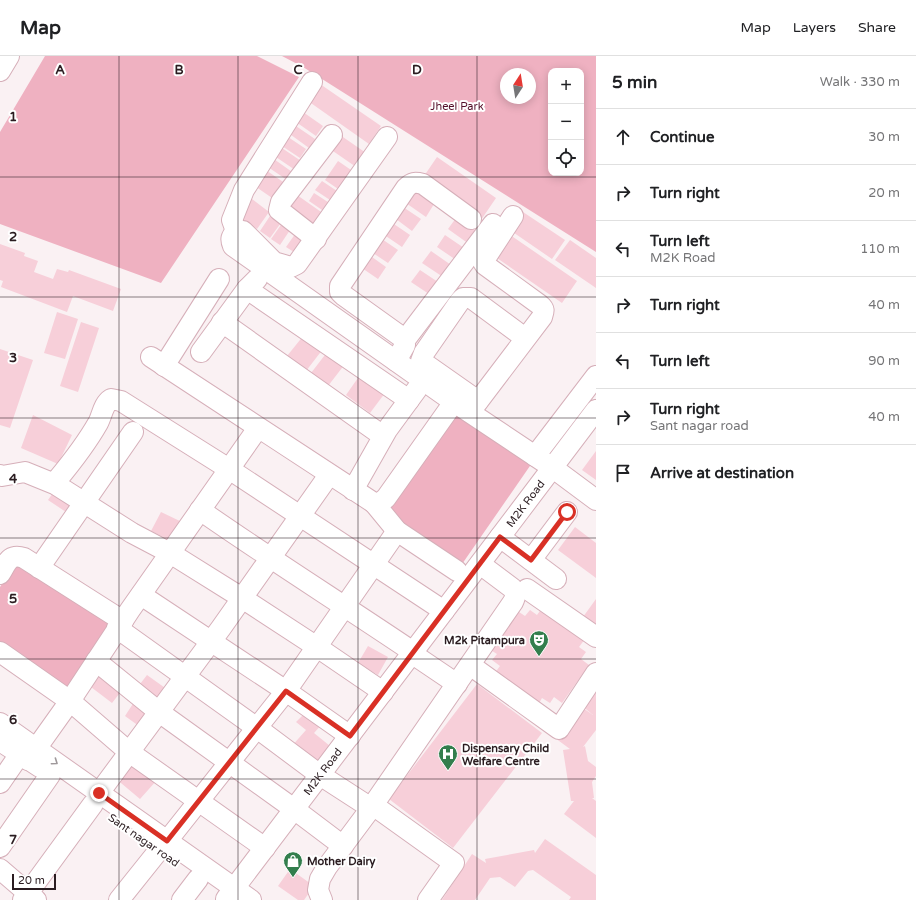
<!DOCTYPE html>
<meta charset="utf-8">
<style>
body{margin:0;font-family:"Varela Round",sans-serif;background:#f6f6f6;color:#202124}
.controls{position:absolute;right:12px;top:12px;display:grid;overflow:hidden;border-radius:8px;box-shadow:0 2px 10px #0003}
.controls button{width:36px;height:36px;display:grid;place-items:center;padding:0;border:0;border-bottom:1px solid #e0e0e0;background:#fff;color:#202124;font:20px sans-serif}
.compass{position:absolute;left:500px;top:12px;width:36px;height:36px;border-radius:50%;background:#fff;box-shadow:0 2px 10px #0003;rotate:12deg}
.scale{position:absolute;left:12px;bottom:10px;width:44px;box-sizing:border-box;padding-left:4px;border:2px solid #2a1c20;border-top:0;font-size:11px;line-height:14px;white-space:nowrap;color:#2a1c20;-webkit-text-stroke:3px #fff;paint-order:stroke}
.stop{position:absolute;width:12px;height:12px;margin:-9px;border:3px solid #d93025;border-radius:50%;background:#fff}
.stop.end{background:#d93025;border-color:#fff;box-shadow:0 1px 4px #0008}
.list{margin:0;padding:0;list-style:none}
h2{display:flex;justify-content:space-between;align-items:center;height:52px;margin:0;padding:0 16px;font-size:17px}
h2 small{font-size:13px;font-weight:400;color:#757577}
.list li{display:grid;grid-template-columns:26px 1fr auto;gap:12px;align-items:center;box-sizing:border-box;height:56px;padding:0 16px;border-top:1px solid #e0e0e0}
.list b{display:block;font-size:15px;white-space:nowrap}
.list p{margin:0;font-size:13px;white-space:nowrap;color:#757577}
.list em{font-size:13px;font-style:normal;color:#757577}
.icon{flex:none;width:22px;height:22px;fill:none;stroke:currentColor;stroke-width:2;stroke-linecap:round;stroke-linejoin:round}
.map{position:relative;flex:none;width:596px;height:844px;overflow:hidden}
header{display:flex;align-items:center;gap:24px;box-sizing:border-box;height:56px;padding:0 20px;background:#fff;border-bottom:1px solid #e0e0e0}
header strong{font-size:19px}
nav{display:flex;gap:22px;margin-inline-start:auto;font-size:14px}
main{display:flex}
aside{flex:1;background:#fff}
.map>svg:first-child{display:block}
.green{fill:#efb1c1;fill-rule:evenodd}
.building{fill:#f7cfd9}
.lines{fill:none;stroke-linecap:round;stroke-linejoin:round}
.minor-casing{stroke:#d6afb9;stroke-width:22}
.minor{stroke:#fff;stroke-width:20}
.oneway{stroke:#9f999b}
.route{stroke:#d93025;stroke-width:5}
.grid{fill:none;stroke:#2a1c20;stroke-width:1;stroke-opacity:0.55}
.labels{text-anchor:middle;stroke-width:4;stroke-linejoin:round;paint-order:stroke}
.park-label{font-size:11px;fill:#540f2a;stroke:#fff}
.street-label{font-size:11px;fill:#2a1c20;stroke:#fff}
.poi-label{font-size:11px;font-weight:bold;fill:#2a1c20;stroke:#fff;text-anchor:start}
.grid-label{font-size:13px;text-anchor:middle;font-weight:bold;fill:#2a1c20;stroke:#fff;stroke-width:4;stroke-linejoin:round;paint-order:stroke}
</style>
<header>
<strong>Map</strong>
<nav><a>Map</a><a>Layers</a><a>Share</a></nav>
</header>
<main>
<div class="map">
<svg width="596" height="844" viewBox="0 0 596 844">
<rect width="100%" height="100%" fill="#faf1f3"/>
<path class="green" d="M45 0H257L299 21 161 227 0 168V76Z
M282 0H596V196L303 11ZM551 15H581V117H551ZM506 18H530V42H506Z
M456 356 532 407 460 511 385 460Z
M17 505 114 568 70 634 0 588V531Z"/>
<path class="building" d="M320 28 381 70 369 88 308 45Z
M303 56 323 70 316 80 296 66Z
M293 68 315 83 309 92 287 76Z
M285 79 306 93 300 102 279 88Z
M340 79 369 99 359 113 330 93Z
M279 90 304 107 298 116 273 99Z
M271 101 295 118 290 126 265 109Z
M437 101 496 142 481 164 422 123Z
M338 105 354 116 341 135 325 124Z
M263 112 286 128 275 144 252 128Z
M322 125 340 137 333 146 315 134Z
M411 133 434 148 426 161 403 145Z
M314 137 331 148 325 156 309 145Z
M297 139 324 158 316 170 289 152Z
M248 140 269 156 257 173 235 159Z
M400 149 421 163 412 175 392 160Z
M520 154 565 184 552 203 507 172Z
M272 157 283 164 270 182 260 175Z
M456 162 478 176 469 188 448 173Z
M388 164 410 179 402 191 380 176Z
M283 166 292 171 280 189 271 183Z
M298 174 309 181 297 198 286 191Z
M506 176 577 225 562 247 491 198Z
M376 179 398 194 388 207 367 193Z
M445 179 467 194 459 206 437 191Z
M570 184 596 202V232L555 204Z
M0 188 25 197 24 200 38 205 34 216 53 223 57 213 68 216 69 214 121 233 113 255 73 240 67 256 1 231 3 225 0 224Z
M431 195 454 211 446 223 422 207Z
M365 196 386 211 378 223 356 208Z
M420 214 441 228 432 240 411 226Z
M57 256 78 263 65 303 44 297Z
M81 266 99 272 78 336 60 330Z
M304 279 323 293 306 315 287 300Z
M0 293 33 304 10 372 0 369Z
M328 295 345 308 328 330 311 317Z
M360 319 385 337 370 357 346 339Z
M33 359 72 379 58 408 21 392Z
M596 395V424L582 414Z
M57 431 78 444 69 458 48 444Z
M161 456 184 467 174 486 151 475Z
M575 471 596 487V522L558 494Z
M596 543V571L583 561Z
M542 552 585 583 579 591 586 596 581 603 589 609 562 647 554 641 550 647 542 642 538 649 494 618 500 610 492 604 497 598 489 593 516 554 525 560 530 554 537 559Z
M368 590 388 601 378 619 358 607Z
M97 614 123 633 112 647 87 628Z
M147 619 168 634 158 648 137 632Z
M477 628 542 677 453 792 389 743Z
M596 630V674L583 691 585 690 588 705 596 711V720L592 726 594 742H592L596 745V782L564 758 574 745H571L563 694 570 693 555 682 580 650 593 659 581 649Z
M136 643 155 656 143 673 125 660Z
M308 654 323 667 314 677 330 690 313 710 291 691 306 674 296 666Z
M131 703 157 724 140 743 115 722Z
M545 783 596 819V844H569L571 841 533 814 528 815 515 831 500 821 490 822 475 844H442L472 798 486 807 485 803 534 794 535 797Z
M290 813 314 830 304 844H298L278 830Z"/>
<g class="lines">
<defs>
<g id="minor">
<path d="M0 15 9 0"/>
<path d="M387 81 297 208 291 211 274 206 243 175H236C231 181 230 183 233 190L454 346 553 412 596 444"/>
<path d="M236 175 232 164 244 134 312 26"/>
<path d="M316 183 279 154 281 146 332 79"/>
<path d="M247 233 409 344"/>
<path d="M222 266 383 380"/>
<path d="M405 284 493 168"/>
<path d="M201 296 247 233 257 223"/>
<path d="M151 301 374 447H380L386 442 454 346"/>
<path d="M396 305 405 289 403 282 343 239 340 236V230L406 132C412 126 415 126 423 128L471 163"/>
<path d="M164 310 219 223"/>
<path d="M478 345 421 305 424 297 460 245 463 242H471L525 282"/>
<path d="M470 356 542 261C544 255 545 253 540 249L485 209 483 206 513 160"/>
<path d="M535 400 596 320"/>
<path d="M0 419 2 420 25 416 57 429"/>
<path d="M353 434 387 374 417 333"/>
<path d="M374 447 397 475 457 515"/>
<path d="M200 454C270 503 342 548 413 596"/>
<path d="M500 481 556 523"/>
<path d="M531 504 567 456"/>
<path d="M39 512 133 376"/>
<path d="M0 518C7 507 9 497 24 502L123 565"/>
<path d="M527 533 596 581"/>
<path d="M141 539 286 635 350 680"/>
<path d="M117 572 257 672 320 719 371 752"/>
<path d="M0 596 70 645 129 696 265 792"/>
<path d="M420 603 457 628"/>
<path d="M96 605 159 656 294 753 343 790"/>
<path d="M470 609 559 673 596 617"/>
<path d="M383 636 317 591 242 542 170 497 132 477 58 430 57 429V424C72 406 86 388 98 367 102 360 103 348 111 343L121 345 229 413 444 555"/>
<path d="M0 667 251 844"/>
<path d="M0 685 40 711"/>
<path d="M28 704 70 645 130 554 258 372"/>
<path d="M0 727 20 698"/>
<path d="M99 737 221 572 329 419"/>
<path d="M373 749 454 807 428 844"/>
<path d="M167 785 286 635 397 475"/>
<path d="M0 791 50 719"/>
<path d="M0 813 36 844"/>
<path id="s1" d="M226 843 596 354"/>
<path d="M23 844 93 748"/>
<path d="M119 844 159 794"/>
<path d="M182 844 198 823"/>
<path d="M322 844 318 834 320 823 327 811 371 752 513 546C516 540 516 537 512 532L480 508"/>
</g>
</defs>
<use href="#minor" class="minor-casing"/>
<use href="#minor" class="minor"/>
</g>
<defs><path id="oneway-chevron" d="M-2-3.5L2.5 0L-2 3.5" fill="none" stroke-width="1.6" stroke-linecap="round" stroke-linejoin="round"/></defs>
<use class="oneway" href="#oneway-chevron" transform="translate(55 706) rotate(35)"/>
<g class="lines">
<path class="route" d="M99 737 167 785 286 635 350 680 500 481 531 504 567 456"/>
</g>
<path class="grid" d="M119 0V844M238 0V844M358 0V844M477 0V844M0 121H596M0 241H596M0 362H596M0 482H596M0 603H596M0 723H596"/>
<defs>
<symbol id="theatre-pin" viewBox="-11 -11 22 30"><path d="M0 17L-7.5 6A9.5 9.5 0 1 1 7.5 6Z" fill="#337e4d" stroke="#fff"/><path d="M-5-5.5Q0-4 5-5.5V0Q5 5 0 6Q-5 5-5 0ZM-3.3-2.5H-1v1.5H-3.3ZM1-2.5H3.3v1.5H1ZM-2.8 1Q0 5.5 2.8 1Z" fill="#fff"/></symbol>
<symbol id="hospital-pin" viewBox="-11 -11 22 30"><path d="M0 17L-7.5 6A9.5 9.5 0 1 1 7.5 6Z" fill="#337e4d" stroke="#fff"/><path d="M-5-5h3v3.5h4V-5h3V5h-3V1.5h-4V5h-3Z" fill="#fff"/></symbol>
<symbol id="shop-pin" viewBox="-11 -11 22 30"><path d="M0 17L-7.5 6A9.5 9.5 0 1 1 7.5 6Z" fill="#337e4d" stroke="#fff"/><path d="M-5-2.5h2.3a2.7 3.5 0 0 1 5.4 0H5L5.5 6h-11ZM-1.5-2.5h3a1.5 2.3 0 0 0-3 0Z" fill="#fff"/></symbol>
</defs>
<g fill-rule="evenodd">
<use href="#theatre-pin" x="528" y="573" width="22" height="30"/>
<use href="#hospital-pin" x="437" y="687" width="22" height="30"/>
<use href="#shop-pin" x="282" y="794" width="22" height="30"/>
</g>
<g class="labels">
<g class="park-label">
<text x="457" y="54">Jheel Park</text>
</g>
<g class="street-label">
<text dy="4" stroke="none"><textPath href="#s1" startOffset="496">M2K Road</textPath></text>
<text dy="4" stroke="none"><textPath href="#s1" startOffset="160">M2K Road</textPath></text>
<text transform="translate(144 784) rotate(35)" y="4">Sant nagar road</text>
</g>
<g class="poi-label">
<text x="525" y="588" text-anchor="end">M2k Pitampura</text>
<text x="462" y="696">Dispensary Child<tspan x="462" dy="13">Welfare Centre</tspan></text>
<text x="307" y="809">Mother Dairy</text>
</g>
</g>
<g class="grid-label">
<text x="60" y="18">A</text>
<text x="179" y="18">B</text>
<text x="298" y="18">C</text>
<text x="417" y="18">D</text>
<text x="13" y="65">1</text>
<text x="13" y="185">2</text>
<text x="13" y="306">3</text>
<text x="13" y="427">4</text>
<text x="13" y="547">5</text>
<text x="13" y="668">6</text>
<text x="13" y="788">7</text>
</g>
</svg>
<div class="controls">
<button>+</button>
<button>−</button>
<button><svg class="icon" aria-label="locate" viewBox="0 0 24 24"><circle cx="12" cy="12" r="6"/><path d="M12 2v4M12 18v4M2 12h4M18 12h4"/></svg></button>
</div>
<svg class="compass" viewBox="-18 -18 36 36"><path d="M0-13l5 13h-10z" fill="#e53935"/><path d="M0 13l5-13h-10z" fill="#757577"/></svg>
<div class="scale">20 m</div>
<div class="stop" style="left:567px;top:456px"></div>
<div class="stop end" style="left:99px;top:737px"></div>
</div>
<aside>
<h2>5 min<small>Walk · 330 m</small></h2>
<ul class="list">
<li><svg class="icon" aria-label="ahead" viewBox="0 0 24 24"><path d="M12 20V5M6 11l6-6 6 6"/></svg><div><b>Continue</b></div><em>30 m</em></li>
<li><svg class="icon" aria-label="right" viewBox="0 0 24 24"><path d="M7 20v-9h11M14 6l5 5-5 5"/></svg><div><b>Turn right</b></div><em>20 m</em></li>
<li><svg class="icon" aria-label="left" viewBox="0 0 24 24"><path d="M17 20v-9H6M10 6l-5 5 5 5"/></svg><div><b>Turn left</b><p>M2K Road</p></div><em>110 m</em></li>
<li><svg class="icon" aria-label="right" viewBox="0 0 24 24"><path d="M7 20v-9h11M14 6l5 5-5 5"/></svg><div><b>Turn right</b></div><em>40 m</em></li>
<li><svg class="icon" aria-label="left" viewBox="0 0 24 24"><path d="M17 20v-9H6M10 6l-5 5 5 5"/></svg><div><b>Turn left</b></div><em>90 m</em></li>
<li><svg class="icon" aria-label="right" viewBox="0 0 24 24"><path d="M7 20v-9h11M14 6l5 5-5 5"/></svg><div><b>Turn right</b><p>Sant nagar road</p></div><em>40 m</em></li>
<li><svg class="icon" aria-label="arrive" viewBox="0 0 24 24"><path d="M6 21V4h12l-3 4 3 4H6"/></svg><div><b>Arrive at destination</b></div></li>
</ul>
</aside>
</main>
